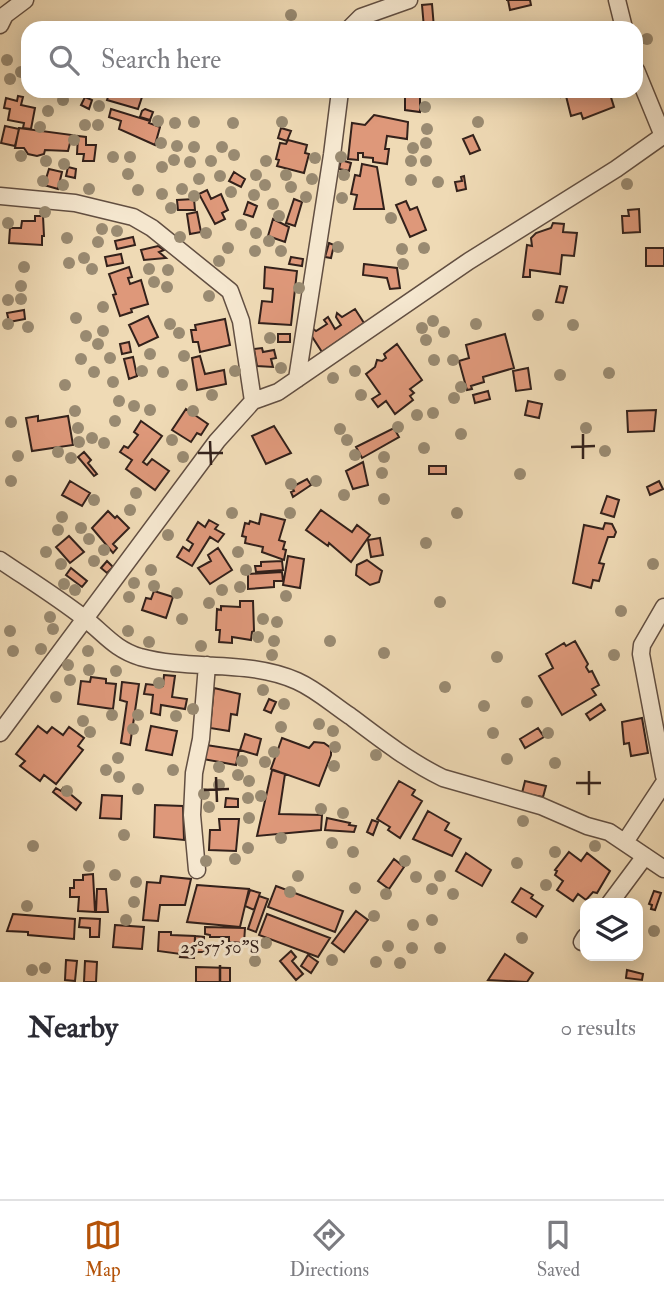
<!DOCTYPE html>
<meta charset="utf-8">
<style>
body{margin:0;font-family:"IM FELL Double Pica",serif;background:#f7f7f7;color:#2b2b33}
.controls{position:absolute;right:21px;bottom:21px;display:grid;overflow:hidden;border-radius:14px;box-shadow:0 4px 18px #0003}
.controls button{width:63px;height:63px;display:grid;place-items:center;padding:0;border:0;border-bottom:2px solid #e1e1e2;background:#fff;color:#2b2b33;font:35px sans-serif}
.list{margin:0;padding:0;list-style:none}
h2{display:flex;justify-content:space-between;align-items:center;height:91px;margin:0;padding:0 28px;font-size:30px}
h2 small{font-size:23px;font-weight:400;color:#7c7c81}
.icon{flex:none;width:38px;height:38px;fill:none;stroke:currentColor;stroke-width:2;stroke-linecap:round;stroke-linejoin:round}
.map{position:relative;flex:none;width:664px;height:982px;overflow:hidden}
.search{position:absolute;background:#fff;box-shadow:0 4px 18px #0003;left:21px;right:21px;top:21px;height:77px;display:flex;align-items:center;gap:18px;box-sizing:border-box;padding:0 24px;border-radius:21px;color:#7c7c81;font-size:26px}
.sheet{height:217px;background:#fff}
nav{display:flex;justify-content:space-around;align-items:center;box-sizing:border-box;height:98px;border-top:2px solid #e1e1e2;background:#fff;font-size:19px;color:#7c7c81}
nav a{display:grid;justify-items:center;gap:4px}
nav .on{color:#b45309}
.map>svg:first-child{display:block}
.building{fill:#de987a;stroke:#33211b;stroke-width:2}
.lines{fill:none;stroke-linecap:round;stroke-linejoin:round}
.minor-casing{stroke:#624f42;stroke-width:19}
.minor{stroke:#f5e7cf;stroke-width:16}
.tree{fill:#998a71}
.ticks{fill:none;stroke:#33211b;stroke-width:2.5}
.ticks-label{font-size:18px;text-anchor:middle;fill:#33211b;stroke:#f5e7cf;stroke-width:6;stroke-linejoin:round;paint-order:stroke}
</style>
<div class="map">
<svg width="664" height="982" viewBox="0 0 664 982">
<rect width="100%" height="100%" fill="#efdab5"/>
<filter id="stains"><feTurbulence type="fractalNoise" baseFrequency=".00286" numOctaves="4"/><feColorMatrix values="0 0 0 0 .2 0 0 0 0 .09 0 0 0 0 .02 0 0 0 .5 -.17"/></filter>
<radialGradient id="worn" r=".72"><stop offset=".6" stop-color="#630" stop-opacity="0"/><stop offset="1" stop-color="#630" stop-opacity=".3"/></radialGradient>
<path class="building" d="M506 0H530L531 5 510 10 508 0Z
M432 4 434 28H424L422 5Z
M110 91H144L138 109 107 100Z
M374 91H402V95L375 97Z
M559 91H609L614 107 583 119 581 113 571 116 566 96 561 97Z
M414 93H420V112L405 110V97H414Z
M18 96 23 97 21 105 35 108 31 129 23 128 24 123 8 120 10 109 4 108 6 98 17 101Z
M85 97 92 100 89 109 81 105Z
M111 109 150 121 149 123 160 127 155 145 119 129 121 121 109 117Z
M145 109 153 112 150 120 140 117 142 111Z
M374 115 408 122 407 139 387 136 385 149H389L387 164 373 162V158L363 157V153H358V160L348 159 352 123 365 125Z
M5 126 19 129 15 146 1 143Z
M19 128 72 135 68 151 45 150 44 154 37 156 28 154 24 148H15Z
M281 128 291 131 287 141 278 138Z
M473 135 480 150 470 154 463 139Z
M78 136 86 137V145H96L94 161H83L84 154H77Z
M288 140 307 145 305 153 309 154 304 173 277 166 279 160 276 159 280 143 286 144Z
M341 160 351 163 349 171 339 169Z
M362 164 377 167 384 209H354L357 195 351 194 355 175 360 176Z
M68 167 76 169 75 178 66 176Z
M49 169 62 172 58 189 44 185Z
M234 172 245 179 241 187 229 181Z
M464 176 466 189 457 191 455 182 462 181 461 177Z
M207 190 211 199 221 194 228 210 222 213 225 219 215 224 199 194Z
M194 199 195 210H178L177 200Z
M294 199 302 202 295 226 286 223Z
M406 201 410 210 417 207 426 230 410 237 396 205Z
M248 202 257 206 253 217 244 214Z
M639 209 640 232 623 233 622 216H629L628 210Z
M197 212 201 232 190 234 187 214Z
M35 216H43L44 236H42V245L9 243 10 228H21L22 221H35Z
M273 219 289 227 285 242 268 236Z
M553 223 564 224 563 232 577 233 574 256 562 255 560 274 530 270V277H523L527 245 532 246 531 238 536 233 551 228Z
M133 237 135 245 117 249 115 241Z
M329 243 334 245 331 258 325 257Z
M158 246 164 250 159 252 166 258 144 260 141 250Z
M646 248H664V266H646Z
M121 254 123 263 107 266 105 257Z
M291 257 303 259 302 266 289 264Z
M364 264 397 268 400 288 390 289 387 278 363 275Z
M129 267 132 277 128 278 130 284 141 280 148 304 131 309 132 312 120 316 113 295 116 294 109 274Z
M265 267 297 271 291 325 259 323 262 301 272 302 273 289 264 288Z
M560 286 567 287 563 303 556 302Z
M355 309 364 323 322 352 311 335 312 328 316 331 327 324 324 320 328 317 335 329 341 325 336 317 337 313 342 317Z
M24 310 25 319 9 322 7 313Z
M148 316 158 337 139 346 129 325Z
M225 319 230 345 200 352 198 342H193L191 330H196L195 325Z
M278 334H290V342H278Z
M505 334 514 368 483 377 484 382 471 386 472 389 467 390 459 361 469 358 466 345Z
M129 342 131 352 122 354 120 344Z
M397 344 422 380 410 389 414 393 410 396 413 400 395 414 386 401 378 407 372 399 380 394 366 374 375 367 377 360 382 361 386 358 384 354Z
M262 348 263 352 274 350 276 358 271 359 273 367 257 366 254 349Z
M200 356 205 374 224 370 226 384 197 390 192 358Z
M133 357 137 376 129 379 124 359Z
M528 368 531 389 516 391 513 371Z
M488 391 490 399 475 403 473 395Z
M528 401 542 404 539 418 525 415Z
M186 409 208 424 201 435 197 433 191 442 172 430Z
M656 410 654 431 628 432 627 411Z
M38 416V421L68 416 73 445 32 451 26 418Z
M141 421 162 436 143 462 147 465 152 459 169 471 155 490 126 469 132 460 120 452 124 446 128 448 138 435 134 432Z
M274 426 291 453 266 464 252 436Z
M394 428 399 437 362 458 356 447Z
M84 452 91 460 88 463 97 474 94 476 78 457Z
M363 462 368 485 353 489 346 471Z
M429 466H446V474H429Z
M307 479 311 485 293 497 291 492 294 491 292 487Z
M70 481 90 493 82 506 62 495Z
M659 481 663 489 650 495 647 487Z
M607 496 619 500 614 517 601 513Z
M321 510 352 532 357 525 370 535 351 562 329 543 328 546 306 530Z
M108 511 115 518 117 516 129 528 113 544 117 548 113 553 92 528Z
M261 514 285 520 279 540 285 542 283 549 286 550 284 560 262 552 263 547 245 543 246 537 242 536 245 523 249 524 250 521 259 524Z
M209 520 218 525 215 529 224 534 218 542 210 537 192 566 177 557 183 547 189 551 193 544 187 540 198 522 205 527Z
M605 523 612 524 616 532 614 537H608L599 563 604 564 599 581 593 580 591 588 573 583 584 525 603 529Z
M69 536 84 552 70 563 56 547Z
M380 538 383 555 371 557 368 540Z
M218 548 232 570 210 584 198 568 211 561 208 555Z
M288 556 304 559 300 588 283 585Z
M367 560 382 571 379 582 370 585 356 575 357 565Z
M107 561 113 567 107 573 101 568Z
M282 561 283 570 256 572 255 566H261V562Z
M71 568 87 581 82 587 66 575Z
M282 572 283 581H274V587L248 589V574Z
M154 591 173 597 166 618 142 610 146 598 151 599Z
M240 601H253L254 631 252 632 251 640 232 637V643L219 642 220 630H216L217 609 221 610V606L240 607Z
M575 641 588 664 586 667 589 672 592 671 599 685 592 689 596 695 562 715 539 676 553 668 546 654 564 643 566 646Z
M164 675 175 676 172 697 187 699 185 709 161 705 160 715 151 713 153 695 144 694 146 684 163 686Z
M91 677 106 679V683L116 684 113 709 78 704 81 681 90 682Z
M122 682 139 684 130 745 121 743 127 702 120 700Z
M214 688 240 694 237 715 231 714 229 731 210 728Z
M269 699 276 702 271 713 264 710Z
M601 704 605 710 590 720 586 714Z
M642 718 648 753 631 756 629 743 624 744 622 722Z
M38 726 47 733 52 727 63 735 69 727 84 738 78 746 83 750 56 784 44 775 40 781 20 766 25 761 16 754Z
M151 726 177 731 172 755 146 750Z
M538 728 544 737 525 748 520 739Z
M245 734 261 739 257 755 240 750Z
M282 738 309 748 314 742 324 743 331 748V755L319 786 271 769Z
M206 745 239 750 236 765 203 759Z
M272 770 285 774 279 814 322 815 321 830 257 836Z
M399 781 415 790 412 795 422 801 400 838 388 830 390 827 377 819Z
M525 781 546 786 543 797 522 793Z
M56 788 61 791 63 788 81 803 76 810 53 792Z
M102 795 122 796 121 819 100 818Z
M226 798 238 799V807H225Z
M155 805 183 806 184 840 154 837Z
M428 811 449 823 445 830 461 839 452 856 413 839Z
M327 818 350 823 349 825 356 826 354 832 325 830Z
M219 819H239L236 851 209 850 210 830H220Z
M372 820 378 822 373 835 367 832Z
M569 852 581 861 587 853 610 871 597 893 593 892 586 900 578 894 573 901 557 890 563 881 555 875 557 871 555 870Z
M466 853 491 870 482 886 456 871Z
M394 859 404 867 389 889 378 881Z
M93 874 95 912 78 911 79 897H70V888H74V880H83V875Z
M161 876 191 879 185 905H160L158 921 143 920 147 882 160 883Z
M197 885 249 889 240 927 187 922Z
M276 886 343 911 335 932 268 907Z
M521 888 533 895 531 898 543 906 536 917 512 902Z
M97 889H106L108 912H96Z
M250 890 260 893 254 910 245 906Z
M654 891 661 893 655 910 651 909 652 905 649 904Z
M259 896 268 899 256 932 248 929Z
M356 911 368 920 344 952 332 943Z
M13 914 75 919 74 939 28 935V932L7 931Z
M267 914 330 938 318 957 259 935Z
M80 918 100 919 99 937H90V928L79 927Z
M115 925 144 927 142 949 113 947Z
M205 927 245 928 244 943 229 942V937H210V935L205 934Z
M159 932H171V935L195 936 194 958 180 957 181 954 158 951Z
M195 936 204 937V952H195Z
M291 951 296 957 292 961 303 974 296 980 280 961Z
M505 954 533 973 527 982 488 980Z
M308 955 318 962 311 973 301 966Z
M66 960 77 961 75 981 65 980Z
M85 961 97 962 96 982H84Z
M196 967 230 968V982H196Z
M627 970 643 974 642 980 626 978Z"/>
<g class="lines">
<defs>
<path id="minor" d="M617 0 624 28
M0 25 5 15 25 0
M350 28 361 17 409 0
M636 70 663 136
M0 196 75 203 133 217 152 228 230 291 241 321 253 401
M297 379 332 155 340 91
M0 560C28 579 57 597 84 618 104 633 114 649 140 657 191 671 248 659 297 681 317 690 332 704 350 716 379 738 410 762 443 778L541 806 587 826 609 832 664 869
M664 607 642 645 641 654 664 776
M0 733 217 441 253 401 278 392 469 261 616 169 664 135
M625 842 664 783
M197 870 192 815 194 773 201 739 207 665
M610 903 645 856
M582 942 585 937"/>
</defs>
<use href="#minor" class="minor-casing"/>
<use href="#minor" class="minor"/>
</g>
<g class="tree">
<circle cx="291" cy="15" r="6"/>
<circle cx="647" cy="39" r="6"/>
<circle cx="7" cy="60" r="6"/>
<circle cx="21" cy="72" r="6"/>
<circle cx="10" cy="79" r="6"/>
<circle cx="63" cy="100" r="6"/>
<circle cx="99" cy="106" r="6"/>
<circle cx="425" cy="107" r="6"/>
<circle cx="48" cy="111" r="6"/>
<circle cx="158" cy="121" r="6"/>
<circle cx="194" cy="122" r="6"/>
<circle cx="282" cy="122" r="6"/>
<circle cx="478" cy="122" r="6"/>
<circle cx="175" cy="123" r="6"/>
<circle cx="233" cy="123" r="6"/>
<circle cx="85" cy="125" r="6"/>
<circle cx="98" cy="125" r="6"/>
<circle cx="40" cy="127" r="6"/>
<circle cx="427" cy="129" r="6"/>
<circle cx="74" cy="140" r="6"/>
<circle cx="161" cy="143" r="6"/>
<circle cx="426" cy="143" r="6"/>
<circle cx="177" cy="146" r="6"/>
<circle cx="194" cy="147" r="6"/>
<circle cx="222" cy="147" r="6"/>
<circle cx="413" cy="148" r="6"/>
<circle cx="234" cy="155" r="6"/>
<circle cx="21" cy="156" r="6"/>
<circle cx="113" cy="157" r="6"/>
<circle cx="130" cy="157" r="6"/>
<circle cx="341" cy="157" r="6"/>
<circle cx="315" cy="158" r="6"/>
<circle cx="174" cy="160" r="6"/>
<circle cx="46" cy="161" r="6"/>
<circle cx="211" cy="161" r="6"/>
<circle cx="266" cy="161" r="6"/>
<circle cx="411" cy="161" r="6"/>
<circle cx="426" cy="161" r="6"/>
<circle cx="190" cy="162" r="6"/>
<circle cx="64" cy="164" r="6"/>
<circle cx="162" cy="167" r="6"/>
<circle cx="128" cy="174" r="6"/>
<circle cx="256" cy="175" r="6"/>
<circle cx="286" cy="175" r="6"/>
<circle cx="344" cy="175" r="6"/>
<circle cx="220" cy="176" r="6"/>
<circle cx="199" cy="179" r="6"/>
<circle cx="312" cy="179" r="6"/>
<circle cx="411" cy="180" r="6"/>
<circle cx="43" cy="181" r="6"/>
<circle cx="438" cy="182" r="6"/>
<circle cx="627" cy="184" r="6"/>
<circle cx="63" cy="185" r="6"/>
<circle cx="265" cy="185" r="6"/>
<circle cx="291" cy="187" r="6"/>
<circle cx="89" cy="189" r="6"/>
<circle cx="182" cy="189" r="6"/>
<circle cx="138" cy="190" r="6"/>
<circle cx="231" cy="192" r="6"/>
<circle cx="162" cy="194" r="6"/>
<circle cx="254" cy="195" r="6"/>
<circle cx="194" cy="196" r="6"/>
<circle cx="306" cy="197" r="6"/>
<circle cx="342" cy="198" r="6"/>
<circle cx="273" cy="204" r="6"/>
<circle cx="171" cy="208" r="6"/>
<circle cx="45" cy="212" r="6"/>
<circle cx="279" cy="216" r="6"/>
<circle cx="391" cy="218" r="6"/>
<circle cx="8" cy="223" r="6"/>
<circle cx="241" cy="225" r="6"/>
<circle cx="102" cy="229" r="6"/>
<circle cx="117" cy="231" r="6"/>
<circle cx="206" cy="233" r="6"/>
<circle cx="256" cy="233" r="6"/>
<circle cx="180" cy="237" r="6"/>
<circle cx="67" cy="238" r="6"/>
<circle cx="269" cy="241" r="6"/>
<circle cx="98" cy="242" r="6"/>
<circle cx="338" cy="247" r="6"/>
<circle cx="228" cy="248" r="6"/>
<circle cx="424" cy="248" r="6"/>
<circle cx="402" cy="249" r="6"/>
<circle cx="255" cy="251" r="6"/>
<circle cx="281" cy="251" r="6"/>
<circle cx="84" cy="258" r="6"/>
<circle cx="219" cy="261" r="6"/>
<circle cx="69" cy="263" r="6"/>
<circle cx="403" cy="264" r="6"/>
<circle cx="24" cy="267" r="6"/>
<circle cx="92" cy="269" r="6"/>
<circle cx="149" cy="269" r="6"/>
<circle cx="168" cy="270" r="6"/>
<circle cx="154" cy="282" r="6"/>
<circle cx="21" cy="286" r="6"/>
<circle cx="167" cy="287" r="6"/>
<circle cx="299" cy="288" r="6"/>
<circle cx="209" cy="296" r="6"/>
<circle cx="21" cy="299" r="6"/>
<circle cx="8" cy="300" r="6"/>
<circle cx="103" cy="307" r="6"/>
<circle cx="538" cy="315" r="6"/>
<circle cx="76" cy="318" r="6"/>
<circle cx="433" cy="321" r="6"/>
<circle cx="8" cy="324" r="6"/>
<circle cx="170" cy="324" r="6"/>
<circle cx="476" cy="324" r="6"/>
<circle cx="573" cy="325" r="6"/>
<circle cx="28" cy="327" r="6"/>
<circle cx="422" cy="328" r="6"/>
<circle cx="103" cy="331" r="6"/>
<circle cx="444" cy="332" r="6"/>
<circle cx="179" cy="333" r="6"/>
<circle cx="86" cy="336" r="6"/>
<circle cx="270" cy="338" r="6"/>
<circle cx="426" cy="340" r="6"/>
<circle cx="98" cy="344" r="6"/>
<circle cx="150" cy="354" r="6"/>
<circle cx="184" cy="356" r="6"/>
<circle cx="110" cy="358" r="6"/>
<circle cx="81" cy="359" r="6"/>
<circle cx="434" cy="360" r="6"/>
<circle cx="453" cy="360" r="6"/>
<circle cx="281" cy="368" r="6"/>
<circle cx="142" cy="371" r="6"/>
<circle cx="235" cy="371" r="6"/>
<circle cx="355" cy="371" r="6"/>
<circle cx="94" cy="372" r="6"/>
<circle cx="163" cy="372" r="6"/>
<circle cx="609" cy="373" r="6"/>
<circle cx="560" cy="375" r="6"/>
<circle cx="333" cy="378" r="6"/>
<circle cx="113" cy="382" r="6"/>
<circle cx="65" cy="385" r="6"/>
<circle cx="182" cy="385" r="6"/>
<circle cx="461" cy="387" r="6"/>
<circle cx="212" cy="395" r="6"/>
<circle cx="361" cy="395" r="6"/>
<circle cx="454" cy="398" r="6"/>
<circle cx="119" cy="401" r="6"/>
<circle cx="134" cy="406" r="6"/>
<circle cx="150" cy="410" r="6"/>
<circle cx="75" cy="411" r="6"/>
<circle cx="193" cy="411" r="6"/>
<circle cx="433" cy="413" r="6"/>
<circle cx="417" cy="415" r="6"/>
<circle cx="115" cy="421" r="6"/>
<circle cx="11" cy="422" r="6"/>
<circle cx="398" cy="427" r="6"/>
<circle cx="78" cy="428" r="6"/>
<circle cx="586" cy="428" r="6"/>
<circle cx="340" cy="429" r="6"/>
<circle cx="461" cy="434" r="6"/>
<circle cx="92" cy="438" r="6"/>
<circle cx="172" cy="440" r="6"/>
<circle cx="347" cy="440" r="6"/>
<circle cx="79" cy="442" r="6"/>
<circle cx="104" cy="443" r="6"/>
<circle cx="424" cy="448" r="6"/>
<circle cx="605" cy="451" r="6"/>
<circle cx="58" cy="452" r="6"/>
<circle cx="355" cy="455" r="6"/>
<circle cx="18" cy="456" r="6"/>
<circle cx="183" cy="457" r="6"/>
<circle cx="384" cy="457" r="6"/>
<circle cx="71" cy="458" r="6"/>
<circle cx="382" cy="473" r="6"/>
<circle cx="520" cy="474" r="6"/>
<circle cx="11" cy="481" r="6"/>
<circle cx="316" cy="481" r="6"/>
<circle cx="291" cy="484" r="6"/>
<circle cx="136" cy="493" r="6"/>
<circle cx="344" cy="495" r="6"/>
<circle cx="384" cy="499" r="6"/>
<circle cx="94" cy="500" r="6"/>
<circle cx="130" cy="510" r="6"/>
<circle cx="232" cy="513" r="6"/>
<circle cx="290" cy="513" r="6"/>
<circle cx="457" cy="513" r="6"/>
<circle cx="62" cy="517" r="6"/>
<circle cx="81" cy="528" r="6"/>
<circle cx="58" cy="530" r="6"/>
<circle cx="168" cy="535" r="6"/>
<circle cx="89" cy="539" r="6"/>
<circle cx="426" cy="543" r="6"/>
<circle cx="104" cy="550" r="6"/>
<circle cx="46" cy="552" r="6"/>
<circle cx="238" cy="552" r="6"/>
<circle cx="94" cy="561" r="6"/>
<circle cx="61" cy="564" r="6"/>
<circle cx="653" cy="564" r="6"/>
<circle cx="151" cy="570" r="6"/>
<circle cx="246" cy="570" r="6"/>
<circle cx="134" cy="583" r="6"/>
<circle cx="64" cy="584" r="6"/>
<circle cx="154" cy="586" r="6"/>
<circle cx="240" cy="587" r="6"/>
<circle cx="75" cy="590" r="6"/>
<circle cx="222" cy="590" r="6"/>
<circle cx="177" cy="593" r="6"/>
<circle cx="286" cy="596" r="6"/>
<circle cx="129" cy="597" r="6"/>
<circle cx="440" cy="602" r="6"/>
<circle cx="209" cy="603" r="6"/>
<circle cx="621" cy="611" r="6"/>
<circle cx="50" cy="617" r="6"/>
<circle cx="182" cy="619" r="6"/>
<circle cx="263" cy="619" r="6"/>
<circle cx="277" cy="622" r="6"/>
<circle cx="53" cy="629" r="6"/>
<circle cx="10" cy="631" r="6"/>
<circle cx="128" cy="631" r="6"/>
<circle cx="258" cy="637" r="6"/>
<circle cx="274" cy="641" r="6"/>
<circle cx="330" cy="641" r="6"/>
<circle cx="149" cy="642" r="6"/>
<circle cx="201" cy="646" r="6"/>
<circle cx="41" cy="649" r="6"/>
<circle cx="13" cy="651" r="6"/>
<circle cx="88" cy="651" r="6"/>
<circle cx="384" cy="653" r="6"/>
<circle cx="272" cy="655" r="6"/>
<circle cx="614" cy="655" r="6"/>
<circle cx="497" cy="657" r="6"/>
<circle cx="68" cy="665" r="6"/>
<circle cx="89" cy="670" r="6"/>
<circle cx="116" cy="671" r="6"/>
<circle cx="70" cy="680" r="6"/>
<circle cx="159" cy="683" r="6"/>
<circle cx="445" cy="687" r="6"/>
<circle cx="263" cy="690" r="6"/>
<circle cx="56" cy="697" r="6"/>
<circle cx="527" cy="702" r="6"/>
<circle cx="284" cy="704" r="6"/>
<circle cx="484" cy="706" r="6"/>
<circle cx="193" cy="709" r="6"/>
<circle cx="112" cy="715" r="6"/>
<circle cx="138" cy="715" r="6"/>
<circle cx="176" cy="716" r="6"/>
<circle cx="83" cy="721" r="6"/>
<circle cx="319" cy="724" r="6"/>
<circle cx="281" cy="727" r="6"/>
<circle cx="133" cy="729" r="6"/>
<circle cx="333" cy="731" r="6"/>
<circle cx="90" cy="732" r="6"/>
<circle cx="493" cy="733" r="6"/>
<circle cx="548" cy="733" r="6"/>
<circle cx="335" cy="747" r="6"/>
<circle cx="274" cy="752" r="6"/>
<circle cx="376" cy="755" r="6"/>
<circle cx="118" cy="758" r="6"/>
<circle cx="507" cy="759" r="6"/>
<circle cx="242" cy="761" r="6"/>
<circle cx="265" cy="762" r="6"/>
<circle cx="555" cy="763" r="6"/>
<circle cx="334" cy="766" r="6"/>
<circle cx="219" cy="767" r="6"/>
<circle cx="106" cy="770" r="6"/>
<circle cx="173" cy="770" r="6"/>
<circle cx="238" cy="775" r="6"/>
<circle cx="119" cy="777" r="6"/>
<circle cx="249" cy="781" r="6"/>
<circle cx="219" cy="785" r="6"/>
<circle cx="138" cy="789" r="6"/>
<circle cx="67" cy="791" r="6"/>
<circle cx="204" cy="794" r="6"/>
<circle cx="261" cy="796" r="6"/>
<circle cx="248" cy="798" r="6"/>
<circle cx="209" cy="807" r="6"/>
<circle cx="321" cy="809" r="6"/>
<circle cx="343" cy="813" r="6"/>
<circle cx="249" cy="818" r="6"/>
<circle cx="523" cy="821" r="6"/>
<circle cx="124" cy="835" r="6"/>
<circle cx="281" cy="838" r="6"/>
<circle cx="332" cy="843" r="6"/>
<circle cx="33" cy="846" r="6"/>
<circle cx="595" cy="846" r="6"/>
<circle cx="248" cy="848" r="6"/>
<circle cx="353" cy="852" r="6"/>
<circle cx="555" cy="852" r="6"/>
<circle cx="235" cy="859" r="6"/>
<circle cx="206" cy="861" r="6"/>
<circle cx="405" cy="861" r="6"/>
<circle cx="517" cy="863" r="6"/>
<circle cx="89" cy="866" r="6"/>
<circle cx="115" cy="875" r="6"/>
<circle cx="298" cy="876" r="6"/>
<circle cx="440" cy="876" r="6"/>
<circle cx="416" cy="877" r="6"/>
<circle cx="136" cy="882" r="6"/>
<circle cx="546" cy="885" r="6"/>
<circle cx="355" cy="888" r="6"/>
<circle cx="432" cy="889" r="6"/>
<circle cx="290" cy="892" r="6"/>
<circle cx="386" cy="894" r="6"/>
<circle cx="453" cy="894" r="6"/>
<circle cx="134" cy="902" r="6"/>
<circle cx="27" cy="906" r="6"/>
<circle cx="374" cy="916" r="6"/>
<circle cx="126" cy="920" r="6"/>
<circle cx="432" cy="920" r="6"/>
<circle cx="413" cy="925" r="6"/>
<circle cx="654" cy="931" r="6"/>
<circle cx="522" cy="938" r="6"/>
<circle cx="266" cy="943" r="6"/>
<circle cx="388" cy="946" r="6"/>
<circle cx="254" cy="948" r="6"/>
<circle cx="412" cy="948" r="6"/>
<circle cx="440" cy="948" r="6"/>
<circle cx="332" cy="960" r="6"/>
<circle cx="255" cy="961" r="6"/>
<circle cx="376" cy="962" r="6"/>
<circle cx="400" cy="963" r="6"/>
<circle cx="45" cy="968" r="6"/>
<circle cx="32" cy="970" r="6"/>
</g>
<path class="ticks" d="M583 434V459M210 441 211 465M571 447 595 446M198 453H223M589 771V795M216 777 217 802M576 783H601M204 790 229 789M220 965V982"/>
<g class="ticks-label">
<text x="220" y="953">25°57'50"S</text>
</g>
<rect width="100%" height="100%" filter="url(#stains)"/>
<rect width="100%" height="100%" fill="url(#worn)"/>
</svg>
<div class="controls">
<button><svg class="icon" aria-label="layers" viewBox="0 0 24 24"><path d="M12 4l9 5-9 5-9-5zM3 14l9 5 9-5"/></svg></button>
</div>
<div class="search"><svg class="icon" aria-label="search" viewBox="0 0 24 24"><circle cx="10" cy="10" r="6"/><path d="M15 15l6 6"/></svg>Search here</div>
</div>
<section class="sheet">
<h2>Nearby<small>0 results</small></h2>
<ul class="list">
</ul>
</section>
<nav>
<a class="on"><svg class="icon" aria-label="map" viewBox="0 0 24 24"><path d="M3 6l6-2 6 2 6-2v14l-6 2-6-2-6 2zM9 4v14M15 6v14"/></svg>Map</a>
<a><svg class="icon" aria-label="directions" viewBox="0 0 24 24"><path d="M12 3l9 9-9 9-9-9zM9 14v-3h6M13 9l2 2-2 2"/></svg>Directions</a>
<a><svg class="icon" aria-label="saved" viewBox="0 0 24 24"><path d="M7 4h10v16l-5-4-5 4z"/></svg>Saved</a>
</nav>
